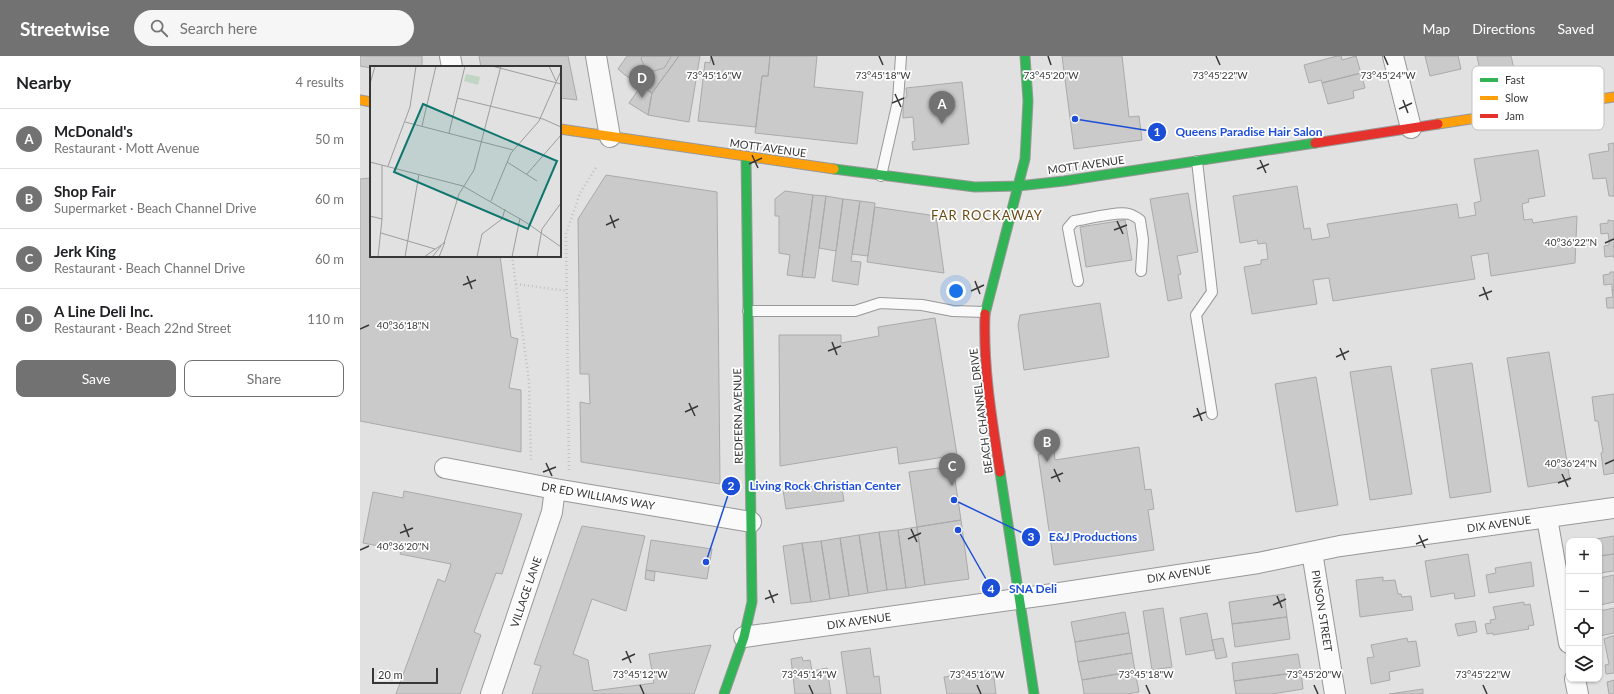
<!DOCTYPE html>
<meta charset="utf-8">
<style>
body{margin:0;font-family:Lato,sans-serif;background:#f6f6f6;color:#202124}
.controls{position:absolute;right:12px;bottom:12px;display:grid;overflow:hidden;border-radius:8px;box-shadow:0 1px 3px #0004}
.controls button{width:36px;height:36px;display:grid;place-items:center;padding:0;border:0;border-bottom:1px solid #e0e0e0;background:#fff;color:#202124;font:20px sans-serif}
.scale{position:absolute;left:12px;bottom:10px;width:66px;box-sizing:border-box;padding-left:4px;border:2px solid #373738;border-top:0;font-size:11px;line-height:14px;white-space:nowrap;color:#373738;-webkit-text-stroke:3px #fff;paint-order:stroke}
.you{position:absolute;left:596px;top:235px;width:14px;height:14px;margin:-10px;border:3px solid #fff;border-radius:50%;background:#1a73e8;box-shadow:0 0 0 6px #1a73e833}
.badge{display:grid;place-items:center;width:26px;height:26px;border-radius:50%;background:#727273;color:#fff;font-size:13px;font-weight:700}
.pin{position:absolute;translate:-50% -33px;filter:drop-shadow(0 1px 2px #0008)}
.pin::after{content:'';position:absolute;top:21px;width:14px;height:12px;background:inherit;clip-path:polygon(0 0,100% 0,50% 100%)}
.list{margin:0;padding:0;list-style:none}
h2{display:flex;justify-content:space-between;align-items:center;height:52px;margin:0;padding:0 16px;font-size:17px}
h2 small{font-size:13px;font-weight:400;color:#757577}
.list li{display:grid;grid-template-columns:26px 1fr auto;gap:12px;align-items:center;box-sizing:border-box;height:60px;padding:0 16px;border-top:1px solid #e0e0e0}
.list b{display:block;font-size:15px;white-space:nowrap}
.list p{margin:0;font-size:13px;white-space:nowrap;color:#757577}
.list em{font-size:13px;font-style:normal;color:#757577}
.actions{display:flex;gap:8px;padding:12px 16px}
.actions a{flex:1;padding:9px 0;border:1px solid #727273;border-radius:8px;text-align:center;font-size:14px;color:#727273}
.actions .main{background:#727273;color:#fff}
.icon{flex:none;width:22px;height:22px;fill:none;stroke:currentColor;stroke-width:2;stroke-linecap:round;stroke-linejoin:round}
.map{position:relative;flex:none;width:1254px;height:638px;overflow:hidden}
header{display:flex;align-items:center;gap:24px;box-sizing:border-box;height:56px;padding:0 20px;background:#727273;color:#fff}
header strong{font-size:19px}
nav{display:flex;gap:22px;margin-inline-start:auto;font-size:14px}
.search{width:280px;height:36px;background:#f6f6f6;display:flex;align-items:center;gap:10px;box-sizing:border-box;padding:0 14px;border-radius:22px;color:#757577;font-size:15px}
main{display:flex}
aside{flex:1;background:#fff}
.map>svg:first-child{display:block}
.building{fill:#cacaca;stroke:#abaaaa}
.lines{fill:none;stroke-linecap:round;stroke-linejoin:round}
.lane-casing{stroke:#989898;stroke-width:12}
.street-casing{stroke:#989898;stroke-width:22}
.fast-casing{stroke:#989898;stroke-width:11}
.slow-casing{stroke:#989898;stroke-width:11}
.jam-casing{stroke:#989898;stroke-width:11}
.path{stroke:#c1c1c2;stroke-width:2.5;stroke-dasharray:1 3;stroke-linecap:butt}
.lane{stroke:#fafafa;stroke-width:10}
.street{stroke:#fafafa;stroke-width:20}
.fast{stroke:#30b455;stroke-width:9}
.slow{stroke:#ff9f0a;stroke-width:9}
.jam{stroke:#e5322d;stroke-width:9}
.ticks{fill:none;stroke:#373738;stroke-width:1.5}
.labels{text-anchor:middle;stroke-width:3.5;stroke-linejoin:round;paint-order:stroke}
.street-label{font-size:11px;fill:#373738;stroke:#fff}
.quarter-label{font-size:13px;letter-spacing:1px;fill:#6b4b16;stroke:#fff}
.inset-road{fill:none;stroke:#9d9d9d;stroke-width:1}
.view{fill:#0f766e;fill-opacity:0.15;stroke:#0f766e;stroke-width:2}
.inset-edge{fill:none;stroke:#373738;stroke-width:2}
.key{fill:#fff;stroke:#c3c3c3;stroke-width:1}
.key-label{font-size:11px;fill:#373738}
.ticks-label{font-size:10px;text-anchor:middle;fill:#373738;stroke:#fff;stroke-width:3.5;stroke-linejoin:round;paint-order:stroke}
.leader{fill:none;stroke:#1d4ed8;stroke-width:1.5}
.callout-dot{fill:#1d4ed8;stroke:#fff;stroke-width:1.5}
.mark-label{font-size:12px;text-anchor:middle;font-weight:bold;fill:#fff}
.callout-label{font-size:12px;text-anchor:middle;font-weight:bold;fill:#1d4ed8;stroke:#fff;stroke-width:3.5;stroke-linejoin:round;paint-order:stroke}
</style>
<header>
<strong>Streetwise</strong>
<div class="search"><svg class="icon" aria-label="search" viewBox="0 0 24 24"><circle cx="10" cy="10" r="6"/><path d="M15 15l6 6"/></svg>Search here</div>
<nav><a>Map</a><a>Directions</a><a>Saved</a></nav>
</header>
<main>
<aside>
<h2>Nearby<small>4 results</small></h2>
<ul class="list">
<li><span class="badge">A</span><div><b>McDonald's</b><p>Restaurant · Mott Avenue</p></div><em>50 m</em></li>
<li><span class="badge">B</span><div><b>Shop Fair</b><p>Supermarket · Beach Channel Drive</p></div><em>60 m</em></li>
<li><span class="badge">C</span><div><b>Jerk King</b><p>Restaurant · Beach Channel Drive</p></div><em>60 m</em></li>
<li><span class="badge">D</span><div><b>A Line Deli Inc.</b><p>Restaurant · Beach 22nd Street</p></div><em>110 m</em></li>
</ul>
<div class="actions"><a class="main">Save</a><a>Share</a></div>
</aside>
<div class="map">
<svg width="1254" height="638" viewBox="0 0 1254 638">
<rect width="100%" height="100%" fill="#e1e1e1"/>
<path class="building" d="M0 0H62V11H11V12L0 10Z
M119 0H208L217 44 200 42V11H121Z
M267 0H319L292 37 265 19 258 13Z
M282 0H310L311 1 304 12 294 15 285 11 281 3Z
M319 0H340L329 66 288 59 292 37Z
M351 0H410L408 20H402L396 71 338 65 345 6 350 7Z
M410 0H457L454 31 503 36 497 88 395 77 402 20H408Z
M702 0H762L769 61 779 60 782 84 714 93Z
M977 0H981L982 4 996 0 1001 17 962 27 961 24 949 27 944 9Z
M1065 0H1098L1101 13 1070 20Z
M1117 0H1151L1155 17 1122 24Z
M1001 17 1005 32 993 35 994 42 968 48 962 27Z
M602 26 609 88 553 94 552 86 555 85 553 61 543 62V42L547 41 546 32Z
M281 30 292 37 288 59 269 47Z
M1254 87V140H1249L1246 122 1233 123 1229 98 1249 95 1248 88Z
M1178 94 1185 140 1168 143 1169 146 1162 148 1164 164 1172 163 1173 167 1217 160 1215 207 1131 220 1128 197 1111 200 1115 223 973 245 969 222 953 224 957 248 892 258 884 211 901 208V204L908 203 906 187 898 188 897 184 880 187 873 140 937 130 944 173 950 172 952 184 970 181 967 168 1097 148 1099 162 1116 159 1114 147 1121 145 1114 103Z
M246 119 357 136 360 428 221 406 220 346 230 348 229 318H220L218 163Z
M11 122V200H140L151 281 158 283 149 332 161 334V396L0 365V123Z
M425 135 453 139 442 221 427 219 430 199 419 197V160H415V143Z
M828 137 838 196 817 200 821 218 818 219 822 242 808 245 790 143Z
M453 139 466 140 455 222 442 221Z
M466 140 483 143 476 195 459 192Z
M483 143 500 145 491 205 501 206 498 229 472 225Z
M500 145 515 147 508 200 492 198Z
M515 151 576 160 584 217 507 206Z
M765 164 772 204 726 211 720 171Z
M1248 164 1254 165V183L1249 184 1248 177 1241 178 1240 168 1248 167Z
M1254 183V202L1253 200 1245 201 1244 190 1249 189V184Z
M1250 216H1254V234H1252V228L1244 229 1243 219 1250 218Z
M1252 234H1254V252H1247L1246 242 1253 241Z
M740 247 749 301 664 314 658 269 660 259Z
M575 262 597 399 539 408 537 391 420 410 419 279H481V287L519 280 518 271Z
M1189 296 1210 424 1168 431 1147 302Z
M1112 307 1131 436 1090 442 1071 313Z
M1031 310 1052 438 1010 444 990 316Z
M956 321 978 449 936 456 915 328Z
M1254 338V417L1244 419 1241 397 1243 396 1238 365H1235L1232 341Z
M779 391 785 434 791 433 794 453 788 454 794 494 694 509 678 398 694 395 695 404Z
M593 410 601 464 557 471 549 416Z
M481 426 484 445 426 453 423 434Z
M44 435 162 458 142 518 136 517 114 576 121 579 100 638H36L78 523 85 526 91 508 40 498 42 491 35 489 34 493 3 487 13 436 43 442Z
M601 464 609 523 565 529 557 471Z
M222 470 285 480 266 555 232 543 213 598 228 604 233 635 294 627 289 598 351 589 334 638H172L181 610 174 608Z
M557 471 565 529 546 532 538 474Z
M538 474 546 532 527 534 519 476Z
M519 476 527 534 508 537 499 479Z
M499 479 508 537 489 540 480 482Z
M1254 480V498L1239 500V485H1223Z
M480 482 489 540 470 543 461 485Z
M291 484 352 493 347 523 286 514Z
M461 485 470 543 451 546 442 487Z
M442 487 451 546 431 548 423 490Z
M1108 498 1115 540 1095 543 1094 537 1071 541 1065 505Z
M1254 498V515L1239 517V500Z
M1171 506 1174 530 1129 537 1126 519 1136 517 1135 512Z
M286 514 295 516 294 525 285 523Z
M1254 519V546L1240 549 1239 522Z
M1023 521V525L1035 524 1038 538H1041L1042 541 1051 540 1053 554 1000 561 996 524Z
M924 538 927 561 872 568 869 546Z
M1164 546V549L1170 548 1174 569 1168 570 1169 573 1133 579V577L1127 578 1125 568 1131 567 1130 564 1136 563 1133 551Z
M803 552 812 611 792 614 783 555Z
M1254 552V577L1239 580V555Z
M765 556 769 577 715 586 711 566Z
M847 557 854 594 826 599 820 562Z
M927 561 930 583 875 591 872 568Z
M1115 565 1117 576 1098 580 1095 568Z
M769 577 772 597 718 606 715 586Z
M1252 580H1254V617L1246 618 1245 609 1249 608 1244 583Z
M863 582 867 601 856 603 852 584Z
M1047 582 1048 586 1056 585 1060 610 1029 616 1030 624 1011 628 1007 602 1014 601 1011 589Z
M510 592 514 621 519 620 521 638H487L481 596Z
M772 597 775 615 722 624 718 606Z
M938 598 941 616 874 625 872 607Z
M442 601 443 605 450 604 452 615 467 612 471 638H435L431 603Z
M633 614 636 638H587L584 621Z
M775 615 779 636 767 638H724L722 624Z
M941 616 943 633 912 638H876L874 625Z
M1254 624V638H1249L1247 626Z
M1063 633V638H1029Z"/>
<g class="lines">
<defs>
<path id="lane" d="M837 105 852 236 836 259 852 358
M521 120 538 45 541 0
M718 225 708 172 714 165C727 163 757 155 769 158 773 159 776 161 780 164L783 184 781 215
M388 255H495L520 247 562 249 593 255 625 256"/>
<path id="street" d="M90 0 92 11
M236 0 250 81
M1033 0 1051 72
M85 412 195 433 391 466
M1187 462 1209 587
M952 496 975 638
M384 581 693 538 898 507 980 490 1254 452
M1215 623 1218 638
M131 638 192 456 195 433"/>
<path id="fast" d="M474 113 615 131 658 130 704 125 955 87
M625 258 665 103 668 45 665 0
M640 416 674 638
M364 638 384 581 392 546 386 101"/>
<path id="slow" d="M0 44 11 46
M1078 68 1254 41
M200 73 474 113"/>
<path id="jam" d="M955 87 1078 68
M625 258C623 311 632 364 640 416"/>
</defs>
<use href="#lane" class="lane-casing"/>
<use href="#street" class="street-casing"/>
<use href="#fast" class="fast-casing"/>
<use href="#slow" class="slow-casing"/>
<use href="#jam" class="jam-casing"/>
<path class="path" d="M152 200 169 325 171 406
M156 228 207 235
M209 414 206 178 220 137 237 110"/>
<use href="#lane" class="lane"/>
<use href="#street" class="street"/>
<use href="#fast" class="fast"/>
<use href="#slow" class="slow"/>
<use href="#jam" class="jam"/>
</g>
<path class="ticks" d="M351 0 354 9M519 0 523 9M688 0 691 9M856 0 860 9M1024 0 1028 9M535 38 541 51M1043 44 1048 57M532 47 544 42M1039 53 1052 47M392 99 398 112M900 104 906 117M389 108 402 102M897 113 909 108M250 159 255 172M757 165 763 178M246 169 259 163M754 174 767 169M1245 187 1254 183M107 220 112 233M615 225 620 238M103 229 116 224M1123 231 1128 244M611 235 624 229M1119 240 1132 235M0 273 9 269M472 286 477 299M980 292 985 304M468 295 481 290M976 301 989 295M329 347 335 360M837 352 842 365M325 356 338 350M833 361 846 356M186 407 192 420M1245 408 1254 404M694 413 700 426M183 416 196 411M1202 418 1208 431M691 422 703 417M1198 427 1211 422M44 468 49 481M551 473 557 486M40 477 53 472M1059 479 1065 492M548 483 561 477M1056 488 1068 483M0 494 9 490M409 534 414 547M917 540 922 552M405 543 418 538M913 549 926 543M266 595 271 607M262 604 275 598M280 629 284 638M449 629 453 638M617 629 621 638M786 629 790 638M954 629 958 638M1123 629 1127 638"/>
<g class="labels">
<g class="street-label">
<text transform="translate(408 92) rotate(8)" y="4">MOTT AVENUE</text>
<text transform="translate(726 109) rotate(-8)" y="4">MOTT AVENUE</text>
<text transform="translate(621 355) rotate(-97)" y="4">BEACH CHANNEL DRIVE</text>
<text transform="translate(378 360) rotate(-91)" y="4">REDFERN AVENUE</text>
<text transform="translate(238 440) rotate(10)" y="4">DR ED WILLIAMS WAY</text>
<text transform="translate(1139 468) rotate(-8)" y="4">DIX AVENUE</text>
<text transform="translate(819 518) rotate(-9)" y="4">DIX AVENUE</text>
<text transform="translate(166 536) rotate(-71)" y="4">VILLAGE LANE</text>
<text transform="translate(962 555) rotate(81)" y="4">PINSON STREET</text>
<text transform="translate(499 565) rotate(-8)" y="4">DIX AVENUE</text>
</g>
<g class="quarter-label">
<text x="627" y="164">FAR ROCKAWAY</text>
</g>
</g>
<g transform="translate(10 10)">
<rect width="191" height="191" fill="#e1e1e1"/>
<path d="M96 8 110 11 108 19 94 15Z" fill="#c0d5c3"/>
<path class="inset-road" d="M122 0 191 18M179 0 186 15M0 18 5 0M87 32 173 53 191 61M35 56 143 84M52 60 66 0M79 67 95 0M0 96 93 120M137 96 167 115M18 100 40 41 46 0M157 108 191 69M93 120 157 157 191 181M121 135 141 87 169 55 191 5M0 150 12 153M11 167 65 183M8 191 12 153V99M35 191 49 108M54 191 74 177 89 128 104 104 131 0M62 191 71 180M69 191 75 176M107 191 112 168 132 153 135 143M142 191 150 152M167 191 172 163 191 137"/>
<path class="view" d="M53 38 187 95 158 163 24 106Z"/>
<rect width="191" height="191" class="inset-edge"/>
</g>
<rect x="1112" y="10" width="132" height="64" rx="6" class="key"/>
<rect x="1120" y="22" width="18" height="4" fill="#30b455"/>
<rect x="1120" y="40" width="18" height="4" fill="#ff9f0a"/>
<rect x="1120" y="58" width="18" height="4" fill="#e5322d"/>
<g class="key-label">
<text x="1145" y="28">Fast</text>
<text x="1145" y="46">Slow</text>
<text x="1145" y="64">Jam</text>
</g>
<g class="ticks-label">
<text x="354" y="23">73°45'16"W</text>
<text x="523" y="23">73°45'18"W</text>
<text x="691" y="23">73°45'20"W</text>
<text x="860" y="23">73°45'22"W</text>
<text x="1028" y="23">73°45'24"W</text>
<text x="1211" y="190">40°36'22"N</text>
<text x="43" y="273">40°36'18"N</text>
<text x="1211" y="411">40°36'24"N</text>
<text x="43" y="494">40°36'20"N</text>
<text x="280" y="622">73°45'12"W</text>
<text x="449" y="622">73°45'14"W</text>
<text x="617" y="622">73°45'16"W</text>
<text x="786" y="622">73°45'18"W</text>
<text x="954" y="622">73°45'20"W</text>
<text x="1123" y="622">73°45'22"W</text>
</g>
<path class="leader" d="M715 63L797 76M346 506L371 430M594 444L671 481M598 474L631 532"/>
<g class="callout-dot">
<circle cx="715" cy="63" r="4"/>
<circle cx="346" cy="506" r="4"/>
<circle cx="594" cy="444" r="4"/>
<circle cx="598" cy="474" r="4"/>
<circle cx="797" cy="76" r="10"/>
<circle cx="371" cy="430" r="10"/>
<circle cx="671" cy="481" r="10"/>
<circle cx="631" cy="532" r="10"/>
</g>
<g class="mark-label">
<text x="797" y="80">1</text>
<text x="371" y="434">2</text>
<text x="671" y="485">3</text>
<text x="631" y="537">4</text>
</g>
<g class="callout-label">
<text x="889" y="80">Queens Paradise Hair Salon</text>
<text x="465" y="434">Living Rock Christian Center</text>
<text x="733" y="485">E&amp;J Productions</text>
<text x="673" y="537">SNA Deli</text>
</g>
</svg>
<div class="controls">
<button>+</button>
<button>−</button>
<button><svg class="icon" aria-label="locate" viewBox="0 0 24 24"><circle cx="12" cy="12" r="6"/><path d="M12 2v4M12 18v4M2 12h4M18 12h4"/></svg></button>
<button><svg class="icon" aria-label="layers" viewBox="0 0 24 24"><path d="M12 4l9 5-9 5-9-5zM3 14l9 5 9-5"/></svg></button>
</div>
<div class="scale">20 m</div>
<div class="you"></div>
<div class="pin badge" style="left:582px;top:68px">A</div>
<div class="pin badge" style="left:687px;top:406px">B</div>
<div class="pin badge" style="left:592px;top:430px">C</div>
<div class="pin badge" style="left:282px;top:42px">D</div>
</div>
</main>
